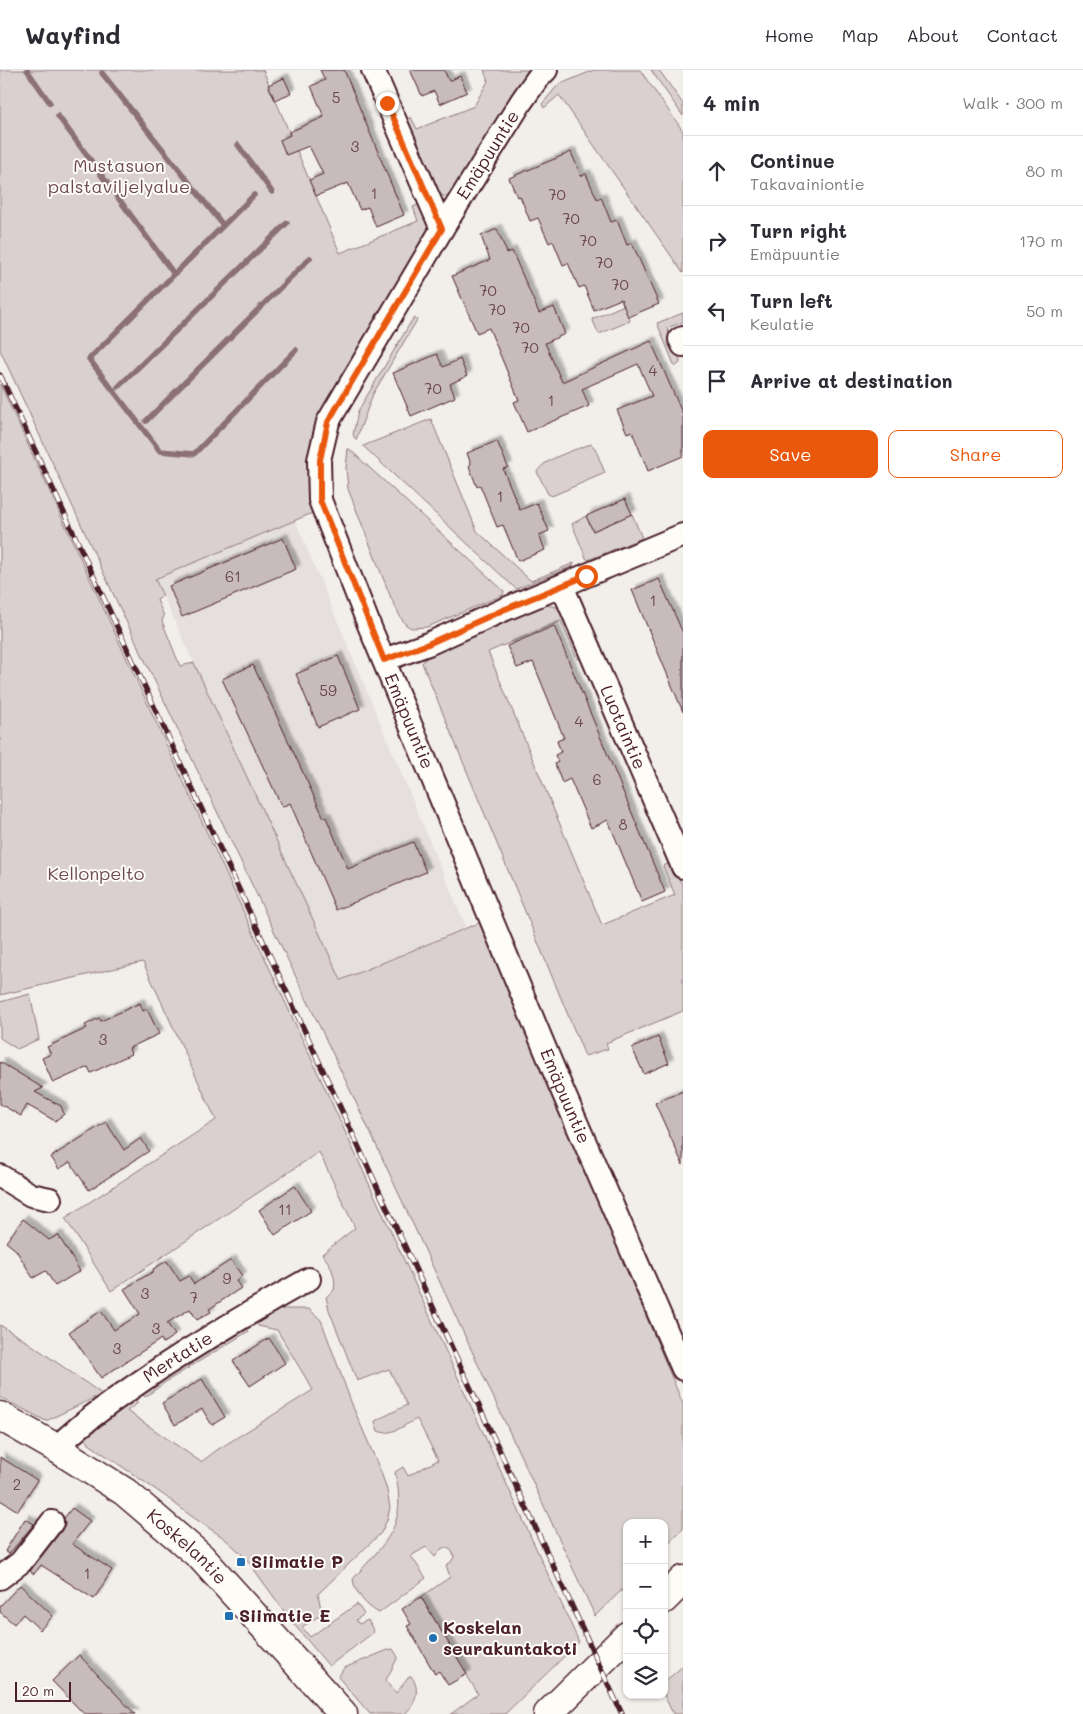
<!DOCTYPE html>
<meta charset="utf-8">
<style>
body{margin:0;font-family:Mali,sans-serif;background:#f7f7f7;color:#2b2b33}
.controls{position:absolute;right:15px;bottom:15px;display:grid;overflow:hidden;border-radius:10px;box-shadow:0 1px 4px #0004}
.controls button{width:45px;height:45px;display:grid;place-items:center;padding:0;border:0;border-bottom:1px solid #e1e1e2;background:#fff;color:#2b2b33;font:25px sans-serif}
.scale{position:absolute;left:15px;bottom:12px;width:56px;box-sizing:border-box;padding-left:5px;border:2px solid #4a1f2b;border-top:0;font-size:14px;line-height:18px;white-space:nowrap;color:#4a1f2b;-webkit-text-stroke:4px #fdfcf7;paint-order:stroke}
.stop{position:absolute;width:15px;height:15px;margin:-11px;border:4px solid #ea580c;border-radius:50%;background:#fff}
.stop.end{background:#ea580c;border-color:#fff;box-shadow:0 1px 5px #0008}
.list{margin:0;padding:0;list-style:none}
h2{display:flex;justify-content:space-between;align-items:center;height:65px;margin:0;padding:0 20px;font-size:21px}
h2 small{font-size:16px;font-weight:400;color:#7c7c81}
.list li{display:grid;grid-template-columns:32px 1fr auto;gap:15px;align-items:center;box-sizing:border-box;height:70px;padding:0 20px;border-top:1px solid #e1e1e2}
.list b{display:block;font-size:19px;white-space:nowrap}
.list p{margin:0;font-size:16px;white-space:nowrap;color:#7c7c81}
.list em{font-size:16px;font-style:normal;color:#7c7c81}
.actions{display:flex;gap:10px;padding:15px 20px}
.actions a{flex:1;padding:11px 0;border:1px solid #ea580c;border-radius:10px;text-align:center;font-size:18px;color:#ea580c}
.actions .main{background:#ea580c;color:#fff}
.icon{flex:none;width:28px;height:28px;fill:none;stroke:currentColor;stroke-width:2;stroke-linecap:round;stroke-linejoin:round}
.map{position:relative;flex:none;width:683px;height:1644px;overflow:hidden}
header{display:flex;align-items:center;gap:30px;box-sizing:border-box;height:70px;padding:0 25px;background:#fff;border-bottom:1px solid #e1e1e2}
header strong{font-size:24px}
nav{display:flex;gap:28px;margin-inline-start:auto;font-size:18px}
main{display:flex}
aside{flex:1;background:#fff}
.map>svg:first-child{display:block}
.built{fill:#e5dfdd}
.green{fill:#d9d0cf;stroke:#92787d}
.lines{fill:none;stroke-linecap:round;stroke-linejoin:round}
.stream{stroke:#8b6f75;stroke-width:5.5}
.building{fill:#c8bbbb;stroke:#4a1f2b;filter:url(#shadow)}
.street-casing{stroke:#4a1f2b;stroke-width:26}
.secondary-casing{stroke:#4a1f2b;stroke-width:31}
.street{stroke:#fdfcf7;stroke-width:22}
.secondary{stroke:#fdfcf7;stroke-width:28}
.rail-casing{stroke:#4a1f2b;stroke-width:5.5}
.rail{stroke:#fdfcf7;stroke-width:4;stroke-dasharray:11;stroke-linecap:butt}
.route{stroke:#ea580c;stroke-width:6}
.poi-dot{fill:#1f6fb2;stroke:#fdfcf7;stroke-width:2}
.labels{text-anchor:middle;stroke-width:4;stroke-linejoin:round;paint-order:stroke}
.number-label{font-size:15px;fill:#6a464f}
.street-label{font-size:18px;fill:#4a1f2b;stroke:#fdfcf7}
.park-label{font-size:18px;fill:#6e4b54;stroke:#fdfcf7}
.poi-label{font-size:18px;font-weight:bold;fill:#4a1f2b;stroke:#fdfcf7;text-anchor:start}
</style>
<header>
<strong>Wayfind</strong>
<nav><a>Home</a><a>Map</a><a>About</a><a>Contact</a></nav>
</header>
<main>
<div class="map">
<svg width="683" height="1644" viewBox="0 0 683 1644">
<defs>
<filter id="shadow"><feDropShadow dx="4.5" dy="-4.5" stdDeviation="1" flood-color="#0004"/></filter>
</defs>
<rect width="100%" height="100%" fill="#f2efeb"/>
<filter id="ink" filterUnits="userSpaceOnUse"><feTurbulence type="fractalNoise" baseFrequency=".02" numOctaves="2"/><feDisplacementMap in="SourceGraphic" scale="10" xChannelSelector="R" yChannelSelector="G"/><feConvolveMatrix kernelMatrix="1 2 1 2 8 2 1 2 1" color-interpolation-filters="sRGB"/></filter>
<g filter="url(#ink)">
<path class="built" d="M295 450 466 857 341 910 155 509Z"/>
<path class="green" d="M0 0H263L340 183 418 151 413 137 423 133 431 163 321 346 315 442 155 509 163 526 157 530 164 546 162 551 180 596 194 593 341 910 481 852 683 1334V1459L664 1477V1453H627V1515L595 1546 371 1064 117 532 0 280Z
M484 0H533L450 128 437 124 405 51 411 47 417 59 474 36 488 11Z
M594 0H640L683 61V203L559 25 544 38 542 34 558 15Z
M651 0H659L683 34V46Z
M624 235 630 251 599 264 592 249Z
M683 243V252L667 258 680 290V293L675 297 657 253Z
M415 248 417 250 373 324 356 370 353 365 358 341 412 250Z
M0 314 383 1144 579 1572 505 1644H451L478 1624 421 1527 450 1507 446 1495 451 1492 454 1487 452 1481 447 1478H442L435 1487 426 1477 411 1486 426 1508 379 1543C367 1537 354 1522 353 1509 386 1471 408 1457 395 1402L403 1397 408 1406 438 1390 417 1349C406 1354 390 1367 378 1361L375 1351 407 1335 389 1299 357 1311 329 1240 326 1227 334 1220C337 1207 330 1193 322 1184L355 1158 319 1082 111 1221 65 1148 216 1050 143 892 0 925Z
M431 349 477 461 531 511 574 493 573 496 516 519 363 376Z
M591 374 595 378 605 403 552 426 548 424 537 402C543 389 577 379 591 374Z
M348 378 504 521 503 525 427 557 411 558 405 554 401 548 391 528 348 419 346 398Z
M632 444 642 468 588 490 586 488 572 454 586 446 593 461Z
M547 535 556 537 565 541 582 588 577 589 561 551 488 582 602 855 675 825 663 796 672 792 683 817V941L606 973 608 979 585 986 422 593 427 586Z
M30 924 39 969 17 979 0 968V932Z
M273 1239H309L321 1250 353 1337 381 1402 387 1420 390 1438 387 1450 381 1463 318 1524 322 1544 302 1557 310 1567 357 1534 364 1544 356 1550 359 1554 368 1550 374 1562 329 1596 292 1552 245 1487 224 1468 191 1446 165 1426 89 1374 84 1365 133 1327 138 1333 127 1341 201 1392 217 1380 313 1320 277 1260 258 1256 257 1246Z
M0 1255 29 1273 102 1324 46 1351 0 1327Z
M246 1257 249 1261 167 1311 145 1327 141 1323Z
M393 1579 398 1587 386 1610 396 1623C403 1617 403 1610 411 1606 421 1619 416 1633 405 1644H370L338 1607 344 1598 388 1580Z
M683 1596V1644H673L664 1625V1612Z"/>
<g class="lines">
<path class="stream" d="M27 0 50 33
M102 3 223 155
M58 46 174 204
M238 75 272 122
M254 125 89 289 160 381 194 384 296 280
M118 317 287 153
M146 351 310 188"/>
</g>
<path class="building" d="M320 0H344L404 145 376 157 368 137 360 140 348 113 316 126 309 110 323 104 309 76 286 85 280 70 290 65 289 62 324 47 311 16 325 10Z
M410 0H444L449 11 460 6 467 22 440 34 434 21 422 26Z
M284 8 291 23 275 30 268 15Z
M571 82 581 106 586 104 597 129 601 127 611 152 617 150 627 175 632 173 659 234 628 247 621 229 594 240 584 216 579 218 568 193 563 195 553 171 549 173 538 148 530 151 520 126 517 127 509 108Z
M497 159 507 183 512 181 539 243 554 237 565 264 545 273 562 312 651 271 683 345V386L648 401 632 361 627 363 617 340 652 326 638 294 582 319 589 336 527 362 514 332 519 330 489 258 477 263 452 206 490 190 481 166Z
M437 284 443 297 460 289 467 306 450 314 455 327 411 346 393 303Z
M497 371 508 397 503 399 520 440 537 433 549 461 539 465 545 480 518 491 503 455 497 457 480 415 477 417 469 396 471 394 467 383Z
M625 429 632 444 593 461 586 446Z
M283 468 296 499 182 547 169 516Z
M659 509 683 563V642L632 520Z
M554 556 665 822 642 832 608 750 591 758 570 709 562 713 555 694 558 692 555 685 561 682 557 671 564 668 533 592 517 598 507 576Z
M338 586 360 639 318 657 296 604Z
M253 595 324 748 326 747 348 799 413 772 426 802 336 840 290 733 282 737 222 609Z
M140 933 143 941 147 939 159 964 129 978 131 984 91 1003 88 997 53 1013 42 988 51 984 47 977 87 958 85 955 99 948 101 951Z
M658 967 669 993 644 1004 632 978Z
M0 992 43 1018 35 1022 61 1036 64 1044 55 1051 27 1035 21 1046 0 1034Z
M683 1021V1095L655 1033Z
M106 1052 124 1080 141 1068 149 1081 89 1120 70 1092 59 1099 51 1087Z
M295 1116 311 1141 275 1165 259 1140Z
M23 1149 49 1170 58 1165 80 1201 55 1216 46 1201 33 1208 16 1180 6 1172Z
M231 1190 242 1206 236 1211 241 1218 209 1239 211 1242 197 1250 190 1239 167 1253 175 1265 163 1273 161 1269 101 1308 69 1262 101 1241 114 1260 140 1244 124 1219 154 1201 153 1199 167 1191 180 1211 189 1206 194 1214Z
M269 1268 285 1293 250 1316 233 1291Z
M202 1309 225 1347 212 1355 202 1339 175 1355 162 1333Z
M0 1387 37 1410 18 1441 0 1430Z
M72 1438 90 1451 72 1474 112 1500 94 1529 41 1495 34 1504 30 1501 62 1460 65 1454 64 1448Z
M25 1449 34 1454 9 1484 5 1481Z
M20 1515 53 1546 40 1560 23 1544 14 1554 0 1542V1536Z
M421 1527 467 1604 448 1615 439 1601 435 1604 407 1556 411 1554 402 1539Z
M79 1585 135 1644H84L52 1611Z"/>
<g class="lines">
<defs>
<g id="street">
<path d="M373 0 442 159"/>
<path id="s1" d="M546 0 537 9 521 32 442 159 328 352 319 390 320 430 369 555 560 1015 683 1299"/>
<path d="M683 268 680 269 683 275"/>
<path id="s2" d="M562 516 683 797"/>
<path d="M384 590 428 574 503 540 683 465"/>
<path d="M0 1106 31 1125 50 1129"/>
<path id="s3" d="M56 1378C88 1347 125 1322 162 1297 210 1266 259 1237 309 1209"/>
<path d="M0 1508 21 1492 52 1452"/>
</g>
<g id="secondary">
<path id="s4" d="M0 1346 56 1378 125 1422 201 1487 343 1644"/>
<path d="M664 1529 683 1510"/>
<path d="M548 1644 627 1566"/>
</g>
</defs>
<use href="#street" class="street-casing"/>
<use href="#secondary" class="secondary-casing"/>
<use href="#street" class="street"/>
<use href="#secondary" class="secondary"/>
<defs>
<path id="rail" d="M0 305 622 1644"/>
</defs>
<use href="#rail" class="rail-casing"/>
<use href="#rail" class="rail"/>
</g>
</g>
<g class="lines" filter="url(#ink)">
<path class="route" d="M387 33 442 159 328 352 320 390V430L384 590 428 574 503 540 586 506"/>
</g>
<g class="poi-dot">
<rect x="236" y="1487" width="10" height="10" rx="2.5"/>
<rect x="224" y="1541" width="10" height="10" rx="2.5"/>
<circle cx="433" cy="1568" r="5"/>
</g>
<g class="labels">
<g class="number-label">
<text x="336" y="33">5</text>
<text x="355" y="82">3</text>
<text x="374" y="129">1</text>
<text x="557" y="130">70</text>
<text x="571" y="154">70</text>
<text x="588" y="176">70</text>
<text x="604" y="198">70</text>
<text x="620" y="220">70</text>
<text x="488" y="226">70</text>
<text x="497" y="245">70</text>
<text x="521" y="263">70</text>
<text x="530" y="283">70</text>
<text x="653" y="306">4</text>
<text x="433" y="324">70</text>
<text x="551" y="336">1</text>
<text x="500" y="432">1</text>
<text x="233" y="512">61</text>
<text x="653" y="536">1</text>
<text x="328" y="626">59</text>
<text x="579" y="657">4</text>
<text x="597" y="715">6</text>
<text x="623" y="760">8</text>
<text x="103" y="975">3</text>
<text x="285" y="1145">11</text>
<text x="227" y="1214">9</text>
<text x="145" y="1229">3</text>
<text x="194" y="1233">7</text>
<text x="156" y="1264">3</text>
<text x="117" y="1284">3</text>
<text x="17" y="1420">2</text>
<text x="87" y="1509">1</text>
</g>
<g class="street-label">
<text transform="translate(488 85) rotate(-58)" y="6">Emäpuuntie</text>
<text dy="6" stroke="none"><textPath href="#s1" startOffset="732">Emäpuuntie</textPath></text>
<text dy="6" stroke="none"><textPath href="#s2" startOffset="154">Luotaintie</textPath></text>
<text dy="6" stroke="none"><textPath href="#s1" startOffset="1138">Emäpuuntie</textPath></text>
<text dy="6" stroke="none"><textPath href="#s3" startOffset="152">Mertatie</textPath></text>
<text dy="6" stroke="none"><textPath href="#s4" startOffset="229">Koskelantie</textPath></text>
</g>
<g class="park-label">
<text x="119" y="102">Mustasuon<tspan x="119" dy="21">palstaviljelyalue</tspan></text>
<text x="96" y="810">Kellonpelto</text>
</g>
<g class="poi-label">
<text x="251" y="1498">Siimatie P</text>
<text x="239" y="1552">Siimatie E</text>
<text x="443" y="1564">Koskelan<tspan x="443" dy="21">seurakuntakoti</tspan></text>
</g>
</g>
</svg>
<div class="controls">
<button>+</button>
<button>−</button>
<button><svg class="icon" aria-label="locate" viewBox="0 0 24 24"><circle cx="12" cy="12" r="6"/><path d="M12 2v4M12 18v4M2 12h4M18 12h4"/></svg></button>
<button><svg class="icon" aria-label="layers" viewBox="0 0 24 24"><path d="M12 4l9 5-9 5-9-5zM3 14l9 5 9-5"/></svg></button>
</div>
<div class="scale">20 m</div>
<div class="stop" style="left:586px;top:506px"></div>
<div class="stop end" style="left:387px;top:33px"></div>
</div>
<aside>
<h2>4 min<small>Walk · 300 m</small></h2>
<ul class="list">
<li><svg class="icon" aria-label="ahead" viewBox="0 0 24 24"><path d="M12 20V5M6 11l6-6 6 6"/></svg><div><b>Continue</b><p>Takavainiontie</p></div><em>80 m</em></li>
<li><svg class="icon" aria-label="right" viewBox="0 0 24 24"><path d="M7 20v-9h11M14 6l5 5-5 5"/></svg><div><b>Turn right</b><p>Emäpuuntie</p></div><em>170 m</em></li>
<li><svg class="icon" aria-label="left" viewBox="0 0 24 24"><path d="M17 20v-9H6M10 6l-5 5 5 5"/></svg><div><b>Turn left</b><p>Keulatie</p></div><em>50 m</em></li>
<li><svg class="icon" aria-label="arrive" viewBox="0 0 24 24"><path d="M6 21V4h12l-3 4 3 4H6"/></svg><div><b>Arrive at destination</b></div></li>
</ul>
<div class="actions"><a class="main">Save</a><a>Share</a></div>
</aside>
</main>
